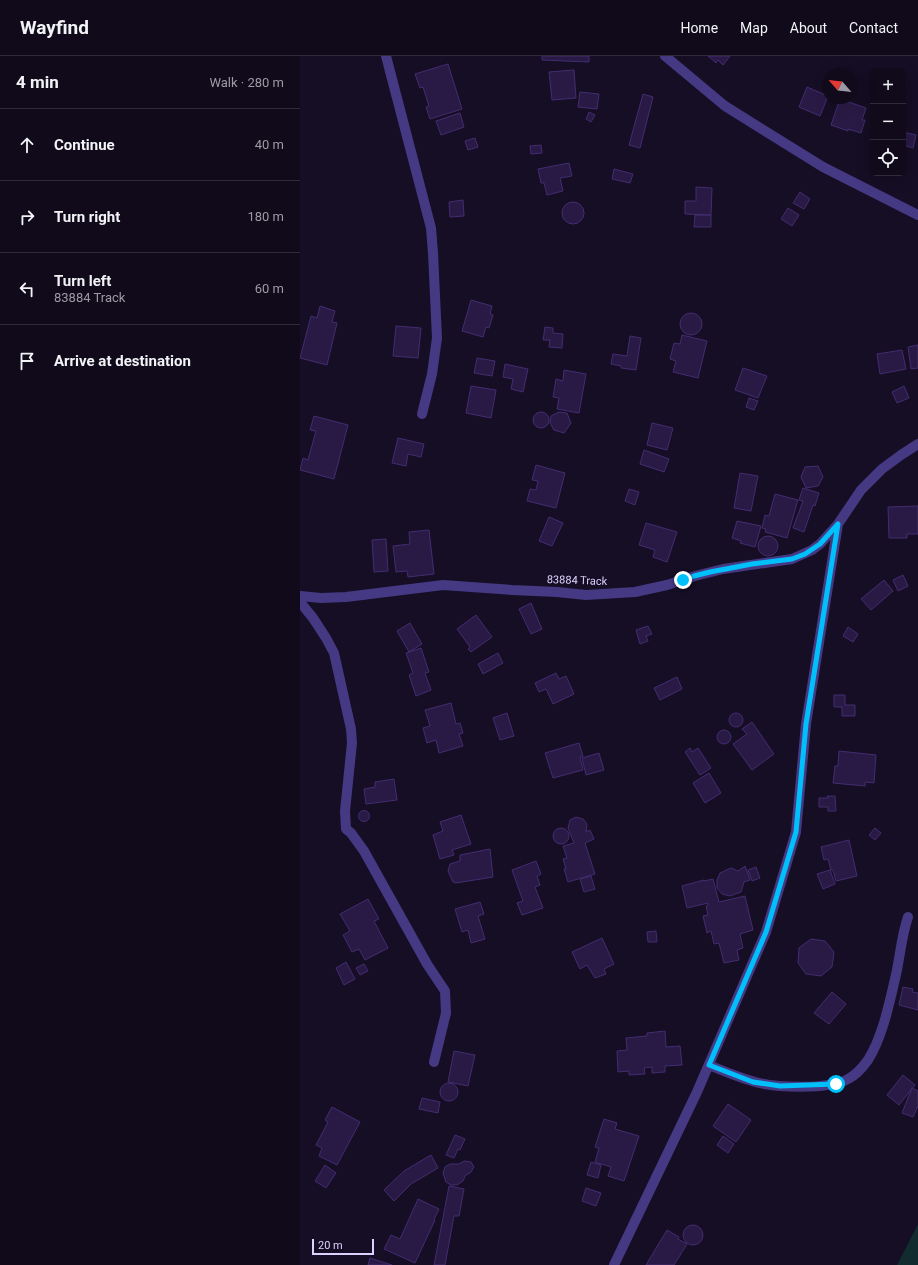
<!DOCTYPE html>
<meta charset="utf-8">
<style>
body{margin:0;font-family:Roboto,sans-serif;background:#191324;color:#f1f3f6}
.controls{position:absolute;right:12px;top:12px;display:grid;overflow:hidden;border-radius:6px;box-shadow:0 4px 16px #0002}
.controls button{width:36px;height:36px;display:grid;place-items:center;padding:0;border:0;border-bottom:1px solid #302b3a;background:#100a1b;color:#f1f3f6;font:20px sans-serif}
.compass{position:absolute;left:522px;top:12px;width:36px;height:36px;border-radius:50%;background:#100a1b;box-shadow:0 4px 16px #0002;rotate:298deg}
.scale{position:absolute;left:12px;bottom:10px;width:62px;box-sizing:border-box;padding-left:4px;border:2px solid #ddd1ff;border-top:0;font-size:11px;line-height:14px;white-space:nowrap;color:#ddd1ff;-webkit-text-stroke:3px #150e24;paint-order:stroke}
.stop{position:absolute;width:12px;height:12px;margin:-9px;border:3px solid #00c0fc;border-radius:50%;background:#fff}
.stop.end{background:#00c0fc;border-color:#fff;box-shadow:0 1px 4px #0008}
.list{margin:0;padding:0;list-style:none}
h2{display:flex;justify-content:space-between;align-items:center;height:52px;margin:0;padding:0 16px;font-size:17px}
h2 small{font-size:13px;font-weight:400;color:#9c9aa3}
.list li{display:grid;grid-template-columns:26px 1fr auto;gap:12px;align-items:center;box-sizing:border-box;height:72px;padding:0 16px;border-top:1px solid #302b3a}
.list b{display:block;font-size:15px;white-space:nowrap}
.list p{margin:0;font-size:13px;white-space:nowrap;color:#9c9aa3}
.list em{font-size:13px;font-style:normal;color:#9c9aa3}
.icon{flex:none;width:22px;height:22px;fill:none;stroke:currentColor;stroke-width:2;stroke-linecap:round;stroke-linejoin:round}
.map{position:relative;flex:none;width:618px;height:1209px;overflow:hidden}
header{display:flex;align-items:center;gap:24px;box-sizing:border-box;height:56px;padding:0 20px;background:#100a1b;border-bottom:1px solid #302b3a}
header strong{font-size:19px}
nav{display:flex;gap:22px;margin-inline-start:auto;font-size:14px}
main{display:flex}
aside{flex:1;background:#100a1b}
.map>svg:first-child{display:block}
.green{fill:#112b2e}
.building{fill:#291a45;stroke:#432c71}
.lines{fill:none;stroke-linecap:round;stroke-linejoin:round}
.service{stroke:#463983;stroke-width:10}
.minor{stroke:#463983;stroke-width:10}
.tertiary{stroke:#463983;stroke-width:10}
.route{stroke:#00c0fc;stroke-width:5}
.labels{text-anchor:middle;stroke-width:3.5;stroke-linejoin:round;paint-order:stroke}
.street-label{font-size:11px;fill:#ddd1ff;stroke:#150e24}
</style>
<header>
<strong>Wayfind</strong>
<nav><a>Home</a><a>Map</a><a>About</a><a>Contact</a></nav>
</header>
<main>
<aside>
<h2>4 min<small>Walk · 280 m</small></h2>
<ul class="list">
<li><svg class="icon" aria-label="ahead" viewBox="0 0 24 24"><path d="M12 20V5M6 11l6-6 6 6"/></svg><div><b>Continue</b></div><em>40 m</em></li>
<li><svg class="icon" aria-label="right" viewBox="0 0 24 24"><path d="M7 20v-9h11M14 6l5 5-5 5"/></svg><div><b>Turn right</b></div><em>180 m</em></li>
<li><svg class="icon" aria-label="left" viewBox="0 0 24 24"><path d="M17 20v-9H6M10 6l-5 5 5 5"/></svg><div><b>Turn left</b><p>83884 Track</p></div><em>60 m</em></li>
<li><svg class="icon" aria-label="arrive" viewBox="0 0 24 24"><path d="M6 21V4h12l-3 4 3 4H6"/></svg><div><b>Arrive at destination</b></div></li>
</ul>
</aside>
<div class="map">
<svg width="618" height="1209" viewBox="0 0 618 1209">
<rect width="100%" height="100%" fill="#150e24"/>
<path class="green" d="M618 1168V1209H597Z"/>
<path class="building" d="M242 0H289V6L242 4Z
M408 0H430L423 9 418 4 416 7Z
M148 8 162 53 130 63 126 51 129 50 123 31 120 32 115 18Z
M274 14 276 42 252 44 249 16Z
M507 31 528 40 520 60 499 51Z
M280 36 299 38 297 53 278 51Z
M343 38 353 41 340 92 329 89Z
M540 43 566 52 562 64H565L561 77 548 73V75L531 69Z
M289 56 295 59 291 66 286 63Z
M160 57 164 71 141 79 136 65Z
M603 76 616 79 613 92 603 89Z
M175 82 178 91 168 94 165 85Z
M241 89 242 97 231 98 230 90Z
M269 107 272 120 260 122 263 135 247 139 244 127H241L238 113Z
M314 113 333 118 330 127 312 123Z
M396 131 412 132 411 159 385 158V145H396Z
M500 136 510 143 504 153 493 147Z
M163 144 164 160 150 161 149 146Z
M262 157a11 11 0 1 1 22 0a11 11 0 1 1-22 0Z
M488 152 499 159 492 170 481 163Z
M395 159H411V171H394Z
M171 244 192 250 190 258 193 259 189 272 186 271 183 281 162 275Z
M20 250 35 255 32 266 37 267 27 309 0 302 11 260 17 262Z
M380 268a11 11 0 1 1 22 0a11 11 0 1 1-22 0Z
M96 270 121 272 118 302 93 300Z
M245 271 253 272V277L263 278 262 292 249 291 250 284H243Z
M382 279 407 285 398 322 373 316 376 305 370 303 374 287 380 288Z
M330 280 341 282 336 314 321 312V310L311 308 313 298 327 300Z
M618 289V312L611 313 608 291Z
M602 294 606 313 580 318 577 298Z
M177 302 195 305 192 320 174 317Z
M205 308 228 313 223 336 211 333 213 323 203 321Z
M443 312 467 320 458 342 435 334Z
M264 314 286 318 279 357 257 353 259 342 253 341 256 323 263 325Z
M171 330 196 334 191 362 166 357Z
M604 330 609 342 597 347 592 336Z
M449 342 458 345 454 354 446 351Z
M259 356 267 357 271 367 264 377 254 374 250 367 251 360Z
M233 364a8 8 0 1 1 16 0a8 8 0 1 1-16 0Z
M14 360 48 369 34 423 0 414 3 402 8 404 16 375 10 374Z
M352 367 373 372 367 394 347 389Z
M98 382 124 388 121 401 108 398 106 410 92 407Z
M344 394 369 403 364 416 340 408Z
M236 409 265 417 256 452 227 445 230 433 236 434 238 425 232 424Z
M518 410 523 421 518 430 506 432 501 421 505 411Z
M440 417 458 420 451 455 434 452Z
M503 432 519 437 515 450 513 449 504 476 493 472 503 445 499 444Z
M329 433 339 436 335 449 325 445Z
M475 438 498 444 487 482 465 476 466 473 462 472 465 459 469 460Z
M618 450V478H607V482H589L588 451Z
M249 461 263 467 252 490 239 485Z
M437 465 461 470 455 491 440 487 441 485 432 482Z
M346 467 377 476 367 506 353 501 355 494 339 489Z
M129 474 134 518 108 521 107 515 96 516 93 490 110 488 109 476Z
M458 490a10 10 0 1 1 20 0a10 10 0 1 1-20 0Z
M86 483 88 515 74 516 72 484Z
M603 519 608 530 598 535 593 524Z
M584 524 593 535 571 554 561 543Z
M231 547 242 573 231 578 219 553Z
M176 559 192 581 171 596 168 593 170 591 157 573Z
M110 567 122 588 109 596 97 575Z
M348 570 352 578 346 580 348 585 340 588 336 574Z
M548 571 558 578 553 586 543 580Z
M121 592 129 616 125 617 131 634 116 640 109 619 113 617 106 597Z
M198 597 203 607 183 618 178 608Z
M256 617 259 623 266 620 274 638 253 648 246 633 239 636 235 627Z
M377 621 382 633 360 644 354 632Z
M534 639H545V649H555V660H542V651H534Z
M151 647 156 668 160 667 163 677 159 678 163 690 139 697 136 684 127 687 123 672 130 670 125 654Z
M429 664a7 7 0 1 1 14 0a7 7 0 1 1-14 0Z
M207 657 214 680 200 684 193 662Z
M452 666 474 698 452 714 433 688 447 678 442 673Z
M417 681a7 7 0 1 1 14 0a7 7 0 1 1-14 0Z
M279 687 283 700 280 701 283 714 253 722 245 697Z
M390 692 392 696 398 692 411 712 400 719 385 696Z
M539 695 576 699 574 727 565 726V730L533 727 535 710H538Z
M299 697 304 714 286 719 282 702Z
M409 717 421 737 405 747 393 727Z
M94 723 97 744 66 748 64 733 75 731V726Z
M527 740H535L536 755H528V751H519V742H528Z
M58.5 760a5.5 5.5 0 1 1 11 0a5.5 5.5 0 1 1-11 0Z
M161 759 171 788 152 794 154 799 140 803 133 779 143 775 140 766Z
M276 761 283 763 287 768 286 776 290 774 294 783 285 787 295 818 268 826 264 813H266L263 803 267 802 263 790 274 787 268 772 270 764Z
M575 772 581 777 575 784 569 779Z
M253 780a8 8 0 1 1 16 0a8 8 0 1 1-16 0Z
M549 784 557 820 536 825 533 814H531L528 803 524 804 521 791Z
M190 793 193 821 156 827 153 826 148 815 150 808 160 805V799Z
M236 805 241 818 237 820 240 829 235 831 243 852 222 859 217 847 223 845 212 814Z
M445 810 450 824 444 826 441 836 430 840 422 838 417 832V824L420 817 431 812 438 815Z
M456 811 460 822 452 825 448 814Z
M530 814 535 828 523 833 517 818Z
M291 820 295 833 284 836 280 823Z
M413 823 419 846 445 840 453 874 440 878 443 892 437 894 439 904 424 907 419 887 414 888 411 875 407 877 403 860 408 859 406 850 408 849V847L387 852 382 830 404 824V825Z
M68 843 79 863 74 865 88 892 65 904 59 893 52 896 43 879 50 875 40 858Z
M180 846 184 858 178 860 185 883 171 887 168 874 162 876 155 853Z
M356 875 357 886H348L347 876Z
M302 882 314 908 304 913 306 918 295 922 287 909 280 913 272 896Z
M511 883 525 885 534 896 532 911 521 920 506 918 498 907 499 892Z
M46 906 55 923 44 929 36 912Z
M64 908 68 915 60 919 56 912Z
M603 931 613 933 612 936 618 937V954L599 949Z
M532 936 546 948 529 968 514 957Z
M365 975 366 991 380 990 382 1009 365 1010V1016L352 1017V1011L344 1012 345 1018 329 1019V1015L318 1016 317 995 327 994 326 982 347 980V977Z
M154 995 175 999 168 1030 148 1026Z
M603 1019 615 1029 599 1049 587 1039Z
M140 1036a9 9 0 1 1 18 0a9 9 0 1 1-18 0Z
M612 1032 618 1035V1050L613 1061 602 1057Z
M122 1042 140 1046 138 1057 119 1053Z
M428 1048 451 1064 436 1086 413 1070Z
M32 1051 60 1066 37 1109 19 1100 22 1092 16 1089 28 1066 25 1064Z
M304 1063 317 1067 315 1073 339 1080 324 1125 308 1120 311 1111 295 1106 299 1092 295 1091Z
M155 1079 165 1083 160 1094 158 1093 154 1102 146 1099Z
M423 1080 434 1088 428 1097 417 1089Z
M131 1099 138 1112 111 1128 94 1145 84 1134 104 1115Z
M164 1105 171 1106 174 1111 171 1116 165 1120 163 1125 157 1129H151L146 1126 143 1117 145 1111 150 1108H159Z
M291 1106 301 1109 298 1122 287 1119Z
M25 1109 36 1117 26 1132 15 1125Z
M149 1130 164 1133 159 1160H154L145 1209H134Z
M286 1132 301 1137 296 1150 282 1145Z
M118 1143 139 1153 134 1163 135 1164 115 1207 84 1193 91 1179 100 1183Z
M383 1179a10 10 0 1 1 20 0a10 10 0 1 1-20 0Z
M367 1174 379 1181 378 1183 387 1188 374 1209H346Z
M70 1202 92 1209H68Z"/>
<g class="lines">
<path class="service" d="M0 546 13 562 26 582 34 597 51 673 52 687 45 755 46 773 51 777 64 795 127 908 145 935 146 957 134 1006"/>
<path class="minor" d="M86 0 131 172 133 197 137 282 132 318 122 358
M0 540 21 542 46 541 143 529 212 534 257 536 286 539 335 536 367 529 395 520 423 513 492 503 512 494 520 488 538 468
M409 1009C423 1015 438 1021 452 1025 473 1032 529 1034 548 1023 556 1019 563 1011 568 1004 582 982 589 949 595 923 600 903 601 881 608 861
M314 1209 397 1036 466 876 496 776 506 668 538 468 561 434 582 413 601 399 618 388"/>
<path class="tertiary" d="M365 0 425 50 523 111 618 159"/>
</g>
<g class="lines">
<path class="route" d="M383 524 394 520 410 516 452 508 492 503 505 498 520 488 538 468 506 668 496 776 466 876 409 1009 453 1026 480 1030 536 1028"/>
</g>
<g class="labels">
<g class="street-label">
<text transform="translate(277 524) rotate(2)" y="4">83884 Track</text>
</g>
</g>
</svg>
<div class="controls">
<button>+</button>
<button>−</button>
<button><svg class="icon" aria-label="locate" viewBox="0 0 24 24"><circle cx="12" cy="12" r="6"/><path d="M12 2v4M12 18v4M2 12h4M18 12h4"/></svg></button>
</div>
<svg class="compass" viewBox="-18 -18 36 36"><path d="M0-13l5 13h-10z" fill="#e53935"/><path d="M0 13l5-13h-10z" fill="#9c9aa3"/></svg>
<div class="scale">20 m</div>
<div class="stop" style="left:536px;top:1028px"></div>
<div class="stop end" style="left:383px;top:524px"></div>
</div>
</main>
